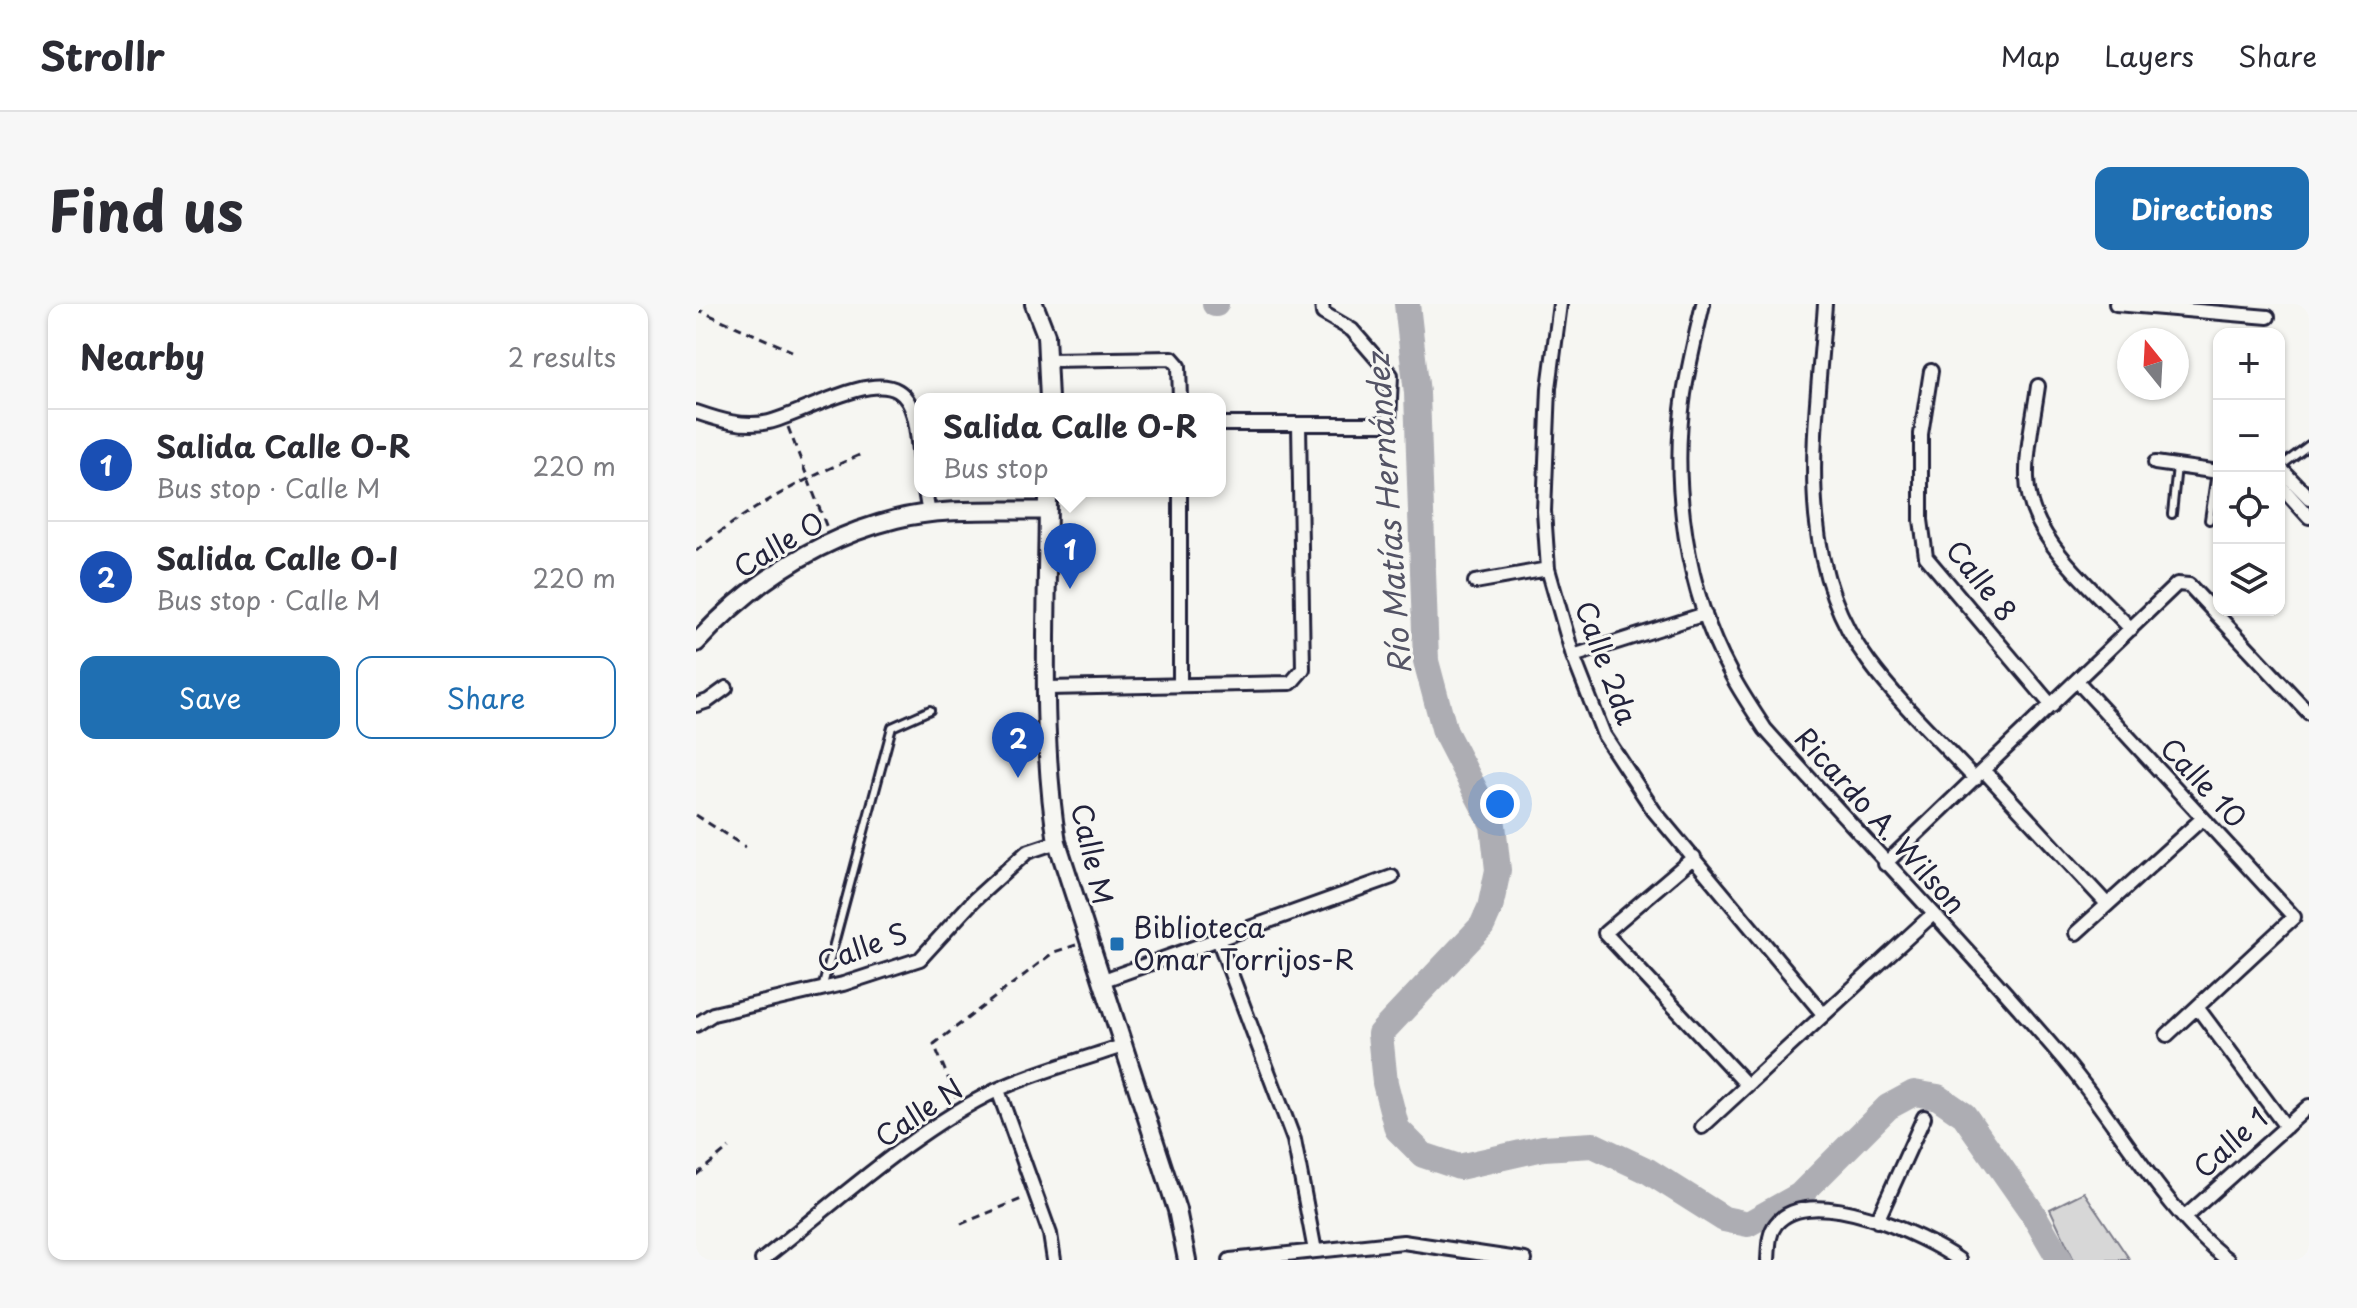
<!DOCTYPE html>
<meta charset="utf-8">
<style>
body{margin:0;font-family:"Playpen Sans",sans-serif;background:#f7f7f7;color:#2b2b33}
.controls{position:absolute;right:24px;top:24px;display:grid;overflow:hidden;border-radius:16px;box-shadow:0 2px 6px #0004}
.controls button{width:72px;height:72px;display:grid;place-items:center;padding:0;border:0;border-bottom:2px solid #e1e1e2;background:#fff;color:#2b2b33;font:40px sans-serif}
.compass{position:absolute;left:1421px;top:24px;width:72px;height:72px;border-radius:50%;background:#fff;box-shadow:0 2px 6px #0004;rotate:342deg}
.you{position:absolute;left:804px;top:500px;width:28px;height:28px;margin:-20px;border:6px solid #fff;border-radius:50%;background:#1a73e8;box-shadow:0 0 0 12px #1a73e833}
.badge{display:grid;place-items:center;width:52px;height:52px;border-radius:50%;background:#1f6fb2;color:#fff;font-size:26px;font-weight:700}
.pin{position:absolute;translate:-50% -66px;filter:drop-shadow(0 2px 4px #0008)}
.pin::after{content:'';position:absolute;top:42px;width:28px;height:24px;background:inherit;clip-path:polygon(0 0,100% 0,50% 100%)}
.popup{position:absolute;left:218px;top:89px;width:312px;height:104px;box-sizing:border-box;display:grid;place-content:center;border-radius:16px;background:#fff;filter:drop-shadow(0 2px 6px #0005);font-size:26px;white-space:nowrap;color:#7c7c81}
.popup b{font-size:30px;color:#2b2b33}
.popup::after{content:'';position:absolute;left:50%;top:100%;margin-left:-16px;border:16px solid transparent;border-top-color:#fff}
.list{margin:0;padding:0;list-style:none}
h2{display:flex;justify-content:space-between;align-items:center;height:104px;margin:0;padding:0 32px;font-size:34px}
h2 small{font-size:26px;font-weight:400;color:#7c7c81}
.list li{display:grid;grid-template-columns:52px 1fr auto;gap:24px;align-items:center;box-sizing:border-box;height:112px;padding:0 32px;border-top:2px solid #e1e1e2}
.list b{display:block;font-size:30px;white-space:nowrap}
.list p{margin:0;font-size:26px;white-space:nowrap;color:#7c7c81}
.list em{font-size:26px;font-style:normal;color:#7c7c81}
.actions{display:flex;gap:16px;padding:24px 32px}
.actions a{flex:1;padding:18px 0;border:2px solid #1f6fb2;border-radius:16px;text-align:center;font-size:28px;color:#1f6fb2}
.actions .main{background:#1f6fb2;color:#fff}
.icon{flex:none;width:44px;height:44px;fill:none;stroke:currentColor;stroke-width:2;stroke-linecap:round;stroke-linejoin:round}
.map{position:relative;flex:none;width:1613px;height:956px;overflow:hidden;border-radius:16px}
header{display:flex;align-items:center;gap:48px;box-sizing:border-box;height:112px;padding:0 40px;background:#fff;border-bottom:2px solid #e1e1e2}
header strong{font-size:38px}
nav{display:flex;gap:44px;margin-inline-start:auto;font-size:28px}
.intro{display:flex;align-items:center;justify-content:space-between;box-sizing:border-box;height:192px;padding:0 48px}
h1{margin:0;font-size:56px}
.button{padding:20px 36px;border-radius:16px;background:#1f6fb2;color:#fff;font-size:28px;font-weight:700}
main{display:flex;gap:48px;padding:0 48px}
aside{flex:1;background:#fff;border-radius:16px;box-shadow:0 2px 6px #0004}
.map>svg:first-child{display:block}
.green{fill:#d7d7d7;stroke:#7c7c89;stroke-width:2}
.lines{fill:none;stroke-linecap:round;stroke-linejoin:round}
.river{stroke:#adadb3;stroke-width:26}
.service-casing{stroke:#22223b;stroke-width:12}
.minor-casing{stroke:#22223b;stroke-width:18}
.tertiary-casing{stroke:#22223b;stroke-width:22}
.path{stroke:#22223b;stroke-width:3;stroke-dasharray:8 6;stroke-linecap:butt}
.service{stroke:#f6f6f2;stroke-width:6}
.minor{stroke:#f6f6f2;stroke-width:12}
.tertiary{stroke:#f6f6f2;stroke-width:16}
.poi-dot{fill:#1f6fb2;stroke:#f6f6f2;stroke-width:3}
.labels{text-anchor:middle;stroke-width:6;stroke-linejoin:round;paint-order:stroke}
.street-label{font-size:28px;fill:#22223b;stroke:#f6f6f2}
.poi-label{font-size:28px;fill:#22223b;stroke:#f6f6f2;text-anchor:start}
.water-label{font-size:30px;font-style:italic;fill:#535365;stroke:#f6f6f2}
</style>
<header>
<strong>Strollr</strong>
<nav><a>Map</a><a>Layers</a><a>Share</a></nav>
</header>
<div class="intro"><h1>Find us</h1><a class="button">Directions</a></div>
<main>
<aside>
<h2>Nearby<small>2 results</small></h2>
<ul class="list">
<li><span class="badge" style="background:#1a4fb4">1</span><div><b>Salida Calle O-R</b><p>Bus stop · Calle M</p></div><em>220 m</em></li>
<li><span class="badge" style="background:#1a4fb4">2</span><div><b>Salida Calle O-I</b><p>Bus stop · Calle M</p></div><em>220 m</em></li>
</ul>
<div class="actions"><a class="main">Save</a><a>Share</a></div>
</aside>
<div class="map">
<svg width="1613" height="956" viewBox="0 0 1613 956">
<rect width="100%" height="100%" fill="#f6f6f2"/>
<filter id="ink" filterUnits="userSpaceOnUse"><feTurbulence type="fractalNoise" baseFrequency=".0125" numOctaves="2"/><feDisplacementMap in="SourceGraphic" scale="16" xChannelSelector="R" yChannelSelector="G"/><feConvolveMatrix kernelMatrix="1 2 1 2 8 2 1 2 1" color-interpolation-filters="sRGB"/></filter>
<g filter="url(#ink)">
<path class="green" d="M1388 888 1434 956H1378L1354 905Z"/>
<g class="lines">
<path class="river" d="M519 0H520
M711 0 721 89 730 357 749 428 797 521 802 566 794 604 786 622 684 730 689 779 701 825 727 851 763 863 847 844 897 841 952 867 1028 915 1052 920 1104 891 1192 803 1218 789 1242 793 1268 811 1336 908 1364 956"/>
<defs>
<path id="service" d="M1587 167 1589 159 1613 141
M1476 210 1481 162
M1513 216 1520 168
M126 685 196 423 234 406"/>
<path id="minor" d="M864 0 853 84 848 207 852 265 877 352 908 431 958 507 1127 710
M1007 0C1000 30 993 60 988 90 975 180 990 287 1034 368 1044 388 1057 406 1069 425 1166 534 1268 639 1363 750 1417 811 1469 909 1532 956
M1129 0C1121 122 1094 253 1173 358 1204 400 1244 437 1279 475
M1420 0 1572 13
M353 56 476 54 483 62 484 95
M1235 67 1225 130V216L1230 253 1356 402
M1342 82C1338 112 1330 144 1331 174 1332 235 1397 284 1435 325
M0 108C23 116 48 124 73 118 104 111 173 69 202 87 222 99 221 136 224 156
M524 120H693L695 71 656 26 627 9 626 0
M1459 159 1523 168
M1583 171 1587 167 1613 194
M1583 180 1613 213
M229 187 233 210
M484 187V379
M779 278 852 265
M877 352 1009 310
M1381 377 1598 613 1471 731
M352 384 595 379 607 365 603 120
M0 401 12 397 30 384
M1288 467 1411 600
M998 553 909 629 1051 781
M1189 560 1481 280 1493 281 1613 409
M1380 629 1507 514
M522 635 598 836 619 947
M405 677 696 573
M1501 703 1590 823
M0 721 17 710 147 680 224 655 278 596 331 548 361 538
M302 786 354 930 358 956
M1006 823 1237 610
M1489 913 1613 802
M1181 917 1228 813
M66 956C138 900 219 825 301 786 341 767 387 756 429 741
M534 956 707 938 829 956
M1072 956C1073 944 1072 930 1080 920 1114 878 1228 931 1263 956"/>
<path id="tertiary" d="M338 0 350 31 353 95
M352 187C352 301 343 426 361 538L481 906 491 956
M0 339C55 279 120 235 200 215 248 203 303 208 352 206"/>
</defs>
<use href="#service" class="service-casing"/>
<use href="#minor" class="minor-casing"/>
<use href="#tertiary" class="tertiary-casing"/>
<path class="path" d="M0 5 96 47
M92 123 131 224
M0 247C51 204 108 175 168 149
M0 511 49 543
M260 793 238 740 358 648 380 641
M0 871 33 844
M265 920 328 894"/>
<use href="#service" class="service"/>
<use href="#minor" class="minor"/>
<use href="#tertiary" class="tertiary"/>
</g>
</g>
<rect class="poi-dot" x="413" y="632" width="16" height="16" rx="4"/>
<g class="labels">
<g class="street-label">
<text transform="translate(83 241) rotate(-31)" y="10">Calle O</text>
<text transform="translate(1285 277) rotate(52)" y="10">Calle 8</text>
<text transform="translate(910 359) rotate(70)" y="10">Calle 2da</text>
<text transform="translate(1507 479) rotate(47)" y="10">Calle 10</text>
<text transform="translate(1184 517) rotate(48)" y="10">Ricardo A. Wilson</text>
<text transform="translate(396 550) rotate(77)" y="10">Calle M</text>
<text transform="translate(166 644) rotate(-20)" y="10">Calle S</text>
<text transform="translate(223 809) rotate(-34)" y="10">Calle N</text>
<text transform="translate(1535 839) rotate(-42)" y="10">Calle 1</text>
</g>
<g class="poi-label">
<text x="437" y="634">Biblioteca<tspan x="437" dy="32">Omar Torrijos-R</tspan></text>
</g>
<g class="water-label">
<text transform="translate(694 210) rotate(-94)" y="10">Río Matías Hernández</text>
</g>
</g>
</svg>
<div class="controls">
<button>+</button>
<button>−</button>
<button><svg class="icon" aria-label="locate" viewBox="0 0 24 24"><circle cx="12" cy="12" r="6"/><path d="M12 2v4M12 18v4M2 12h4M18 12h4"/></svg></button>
<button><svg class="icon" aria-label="layers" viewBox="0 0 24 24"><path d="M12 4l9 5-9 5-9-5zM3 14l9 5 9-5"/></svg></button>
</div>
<svg class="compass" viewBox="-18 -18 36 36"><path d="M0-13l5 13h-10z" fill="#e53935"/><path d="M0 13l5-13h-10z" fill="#7c7c81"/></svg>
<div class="you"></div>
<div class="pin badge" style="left:374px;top:285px;background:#1a4fb4">1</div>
<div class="popup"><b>Salida Calle O-R</b>Bus stop</div>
<div class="pin badge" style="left:322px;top:474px;background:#1a4fb4">2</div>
</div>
</main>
